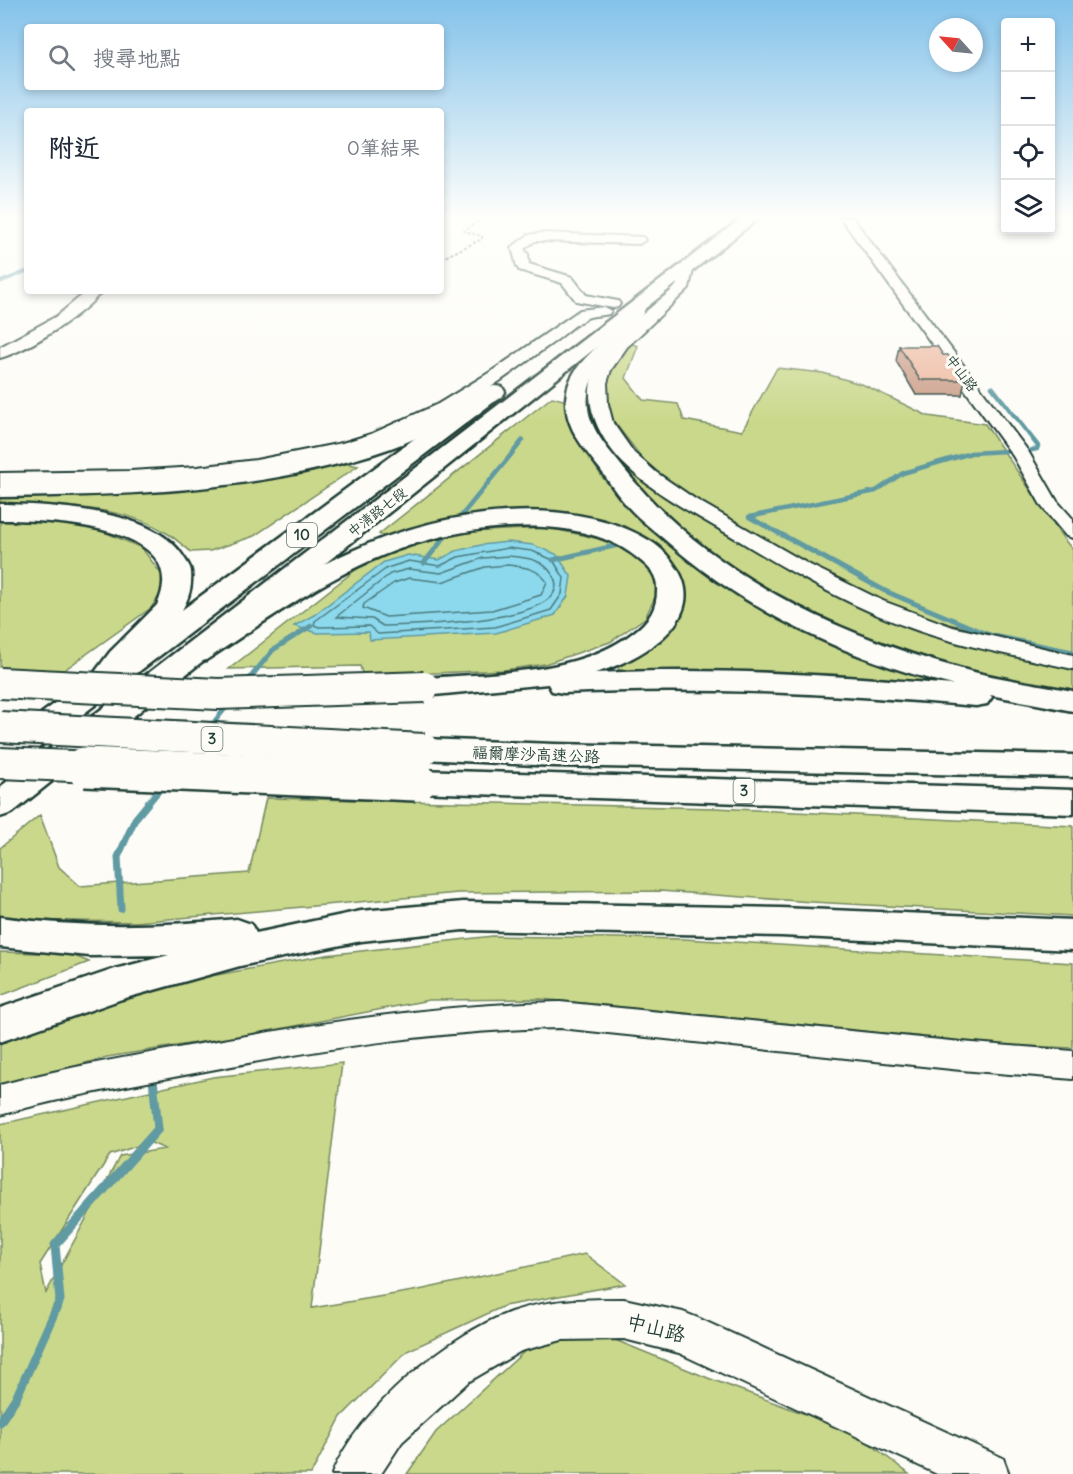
<!DOCTYPE html>
<html lang="zh-TW">
<meta charset="utf-8">
<style>
body{margin:0;font-family:Delius,"LXGW WenKai TC",sans-serif;background:#f2f2f3;color:#1f2937}
.controls{position:absolute;right:18px;top:18px;display:grid;overflow:hidden;border-radius:6px;box-shadow:0 3px 9px #0003}
.controls button{width:54px;height:54px;display:grid;place-items:center;padding:0;border:0;border-bottom:2px solid #e0e1e3;background:#fff;color:#1f2937;font:30px sans-serif}
.compass{position:absolute;left:929px;top:18px;width:54px;height:54px;border-radius:50%;background:#fff;box-shadow:0 3px 9px #0003;rotate:297deg}
.list{margin:0;padding:0;list-style:none}
h2{display:flex;justify-content:space-between;align-items:center;height:78px;margin:0;padding:0 24px;font-size:26px}
h2 small{font-size:20px;font-weight:400;color:#747a83}
.icon{flex:none;width:33px;height:33px;fill:none;stroke:currentColor;stroke-width:2;stroke-linecap:round;stroke-linejoin:round}
.map{position:relative;flex:none;width:1073px;height:1474px;overflow:hidden}
.search{position:absolute;background:#fff;box-shadow:0 3px 9px #0003;left:24px;top:24px;width:420px;height:66px;display:flex;align-items:center;gap:15px;box-sizing:border-box;padding:0 21px;border-radius:6px;color:#747a83;font-size:22px}
.panel{position:absolute;background:#fff;box-shadow:0 3px 9px #0003;left:24px;top:108px;width:420px;height:186px;border-radius:6px}
.map>svg:first-child{display:block}
.green{fill:#cad88b;stroke:#748a60;stroke-width:1.5;fill-rule:evenodd}
.water{fill:#8cd8ec;stroke:#609aa2;stroke-width:1.5}
.lines{fill:none;stroke-linecap:round;stroke-linejoin:round}
.shore{stroke:#4b7b7e;stroke-width:1.5}
.stream-far4{stroke:#609aa2;stroke-width:3}
.stream-far3{stroke:#609aa2;stroke-width:4.5}
.stream-far2{stroke:#609aa2;stroke-width:5}
.stream-far1{stroke:#609aa2;stroke-width:7}
.stream{stroke:#609aa2;stroke-width:9}
.minor-casing{stroke:#1f3d34;stroke-width:4}
.major-casing{stroke:#1f3d34;stroke-width:5}
.highway-casing{stroke:#1f3d34;stroke-width:5}
.path{stroke:#1f3d34;stroke-width:2;stroke-dasharray:3 2;stroke-linecap:butt}
.minor{fill:#fdfcf7;fill-rule:evenodd}
.major{fill:#fdfcf7;fill-rule:evenodd}
.highway{fill:#fdfcf7;fill-rule:evenodd}
.highway-bridge-far1-casing{stroke:#1f3d34;stroke-width:34;stroke-linecap:butt}
.highway-bridge-casing{stroke:#1f3d34;stroke-width:44;stroke-linecap:butt}
.highway-bridge-far1{stroke:#fdfcf7;stroke-width:30}
.highway-bridge{stroke:#fdfcf7;stroke-width:39}
.wall{fill:#cc9e89;stroke:#1f3d34;stroke-width:1.5}
.building{fill:#edb89f;stroke:#1f3d34;stroke-width:1.5}
.labels{text-anchor:middle;stroke-width:6;stroke-linejoin:round;paint-order:stroke}
.far-street-label{font-size:14px;fill:#1f3d34;stroke:#fdfcf7}
.shield{fill:#fdfcf7;stroke:#62766e;stroke-width:1.5}
.shield-label{font-size:15px;font-weight:bold;fill:#1f3d34}
.street-label{font-size:16px;fill:#1f3d34;stroke:#fdfcf7}
.near-street-label{font-size:20px;fill:#1f3d34;stroke:#fdfcf7}
</style>
<div class="map">
<svg width="1073" height="1474" viewBox="0 0 1073 1474">
<rect width="100%" height="100%" fill="#fdfcf7"/>
<filter id="ink" filterUnits="userSpaceOnUse"><feTurbulence type="fractalNoise" baseFrequency=".0167" numOctaves="2"/><feDisplacementMap in="SourceGraphic" scale="12" xChannelSelector="R" yChannelSelector="G"/><feConvolveMatrix kernelMatrix="1 2 1 2 8 2 1 2 1" color-interpolation-filters="sRGB"/></filter>
<g filter="url(#ink)">
<path class="green" d="M629 343 638 346 626 378 643 400 678 404 684 420 742 431 777 368 823 373 864 385 928 416 985 424 1063 538 1073 550V653L941 622 847 589 677 491 648 466 612 419 606 384 614 362Z
M552 397 567 401 568 421 580 444 603 478 629 507 718 579 958 684 955 690 619 674 618 661 681 582 590 521 550 512 508 511 476 516 387 538 379 534Z
M590 422 604 428 654 487 722 532 831 591 1073 667V695L1002 681 908 655 782 603 704 548 648 499 607 450Z
M338 462 358 466 254 536 210 551 191 552C182 545 174 537 165 532 121 504 50 505 0 506V494Z
M0 517 50 520 102 531 142 548 162 575 161 593 151 608 60 673 0 668Z
M546 528C574 533 636 542 651 571 654 577 655 586 657 593L645 618 610 642 545 664 504 670 363 676 360 666 229 669 372 557 463 532Z
M266 798 715 808 1073 826V916L812 902 660 891 458 893 136 922 14 920 0 916V848L40 815 59 867 80 886 249 873Z
M493 936 684 939 1073 963V1048L1005 1045 541 999 429 1000 269 1031 107 1057 0 1087V1036L162 985 326 955Z
M0 952 70 954 89 962 0 996Z
M342 1063 312 1308 419 1290 585 1254 625 1284 504 1306 407 1351 341 1417 311 1474H0V1124L213 1077ZM149 1142 165 1149 120 1156 46 1293 40 1264 110 1155Z
M608 1337 708 1378 856 1433 909 1474H407L436 1432 536 1341Z"/>
<path class="water" d="M508 542 533 545 556 554 571 576 568 596 555 615 496 633 370 640 369 632 318 633 294 626 314 615 384 562 408 555 439 560 456 551 481 545Z"/>
<g class="lines">
<path class="shore" d="M508 548 532 551 553 560 564 578 562 594 551 610 495 627 378 634 369 626 319 627 314 625 315 621 387 568 409 561 440 566 458 557Z
M508 556C526 558 542 558 552 574 584 624 406 625 383 626L372 619 336 617 390 574 409 569 441 573 483 558Z
M508 565C524 567 538 568 547 582L541 595 492 610 386 617 363 608 364 604 394 583 409 578 442 582 485 567Z"/>
<path class="stream-far4" d="M0 282 27 271"/>
<path class="stream-far3" d="M992 387 1038 446 1037 449 1032 450
M749 517 780 534
M749 517 876 491 903 473 971 453 1006 451
M457 521 523 440"/>
<path class="stream-far2" d="M777 532 885 591 989 635 1073 652
M553 560 623 544
M424 563 448 533
M245 684 273 650 311 626
M209 728 229 704"/>
<path class="stream-far1" d="M121 909 118 857 135 819 163 785"/>
<path class="stream" d="M0 1422 17 1396 60 1300 55 1245 158 1129 153 1079"/>
<defs>
<path id="minor" d="M840 217H852L1028 451 1057 501 1073 519V538L1066 536 1042 507 1013 456Z
M542 233 643 237 645 240 639 244 542 241H535L524 249 528 254 529 264 572 277 586 295 618 301 620 304 618 307 613 308 576 301 562 283 519 270C514 263 516 255 511 248L528 235Z
M686 266 693 270 689 288 627 347 611 370 607 383 608 404 613 423 634 453 657 473 695 499 808 564 883 601 953 627 1073 655V669C1021 657 969 648 919 631 851 608 789 571 728 534 692 513 653 493 623 463 605 444 589 418 590 390 592 354 632 324 657 302 663 297 674 290 677 284 679 280 679 274 679 270Z
M87 291H102C83 315 29 350 0 358V347L57 316Z
M604 307 611 311 609 314C602 316 593 315 587 318 575 324 565 334 554 342 520 366 485 394 448 412 307 483 154 482 0 485V473L130 471 197 467 256 460 342 443 371 434 438 404 492 371 580 310Z
M560 1002 961 1042 1073 1051V1079L961 1070 560 1028C438 1030 320 1049 200 1072 133 1085 66 1096 0 1115V1085C66 1067 133 1056 200 1044 320 1023 438 1004 560 1002Z
M624 1299 683 1312 698 1318 1003 1458 1009 1474H937L679 1353 624 1339 562 1340 521 1351 468 1382 402 1442 381 1474H332C358 1410 446 1336 511 1312 548 1299 586 1299 624 1299Z"/>
<path id="major" d="M743 217H760L12 813 0 817V787Z
M491 387 499 388 502 393 499 398 12 768 0 771V744L483 388Z"/>
<path id="highway" d="M636 303 643 305 645 309C641 317 637 326 632 333 616 353 591 366 588 394 584 425 607 447 624 469 706 573 837 635 962 669 999 679 1036 684 1073 691V711L990 695 992 697 987 704 976 706C838 694 701 686 563 693L552 691 548 684 424 696 413 694 408 687 413 680 424 678C490 673 580 675 634 632 650 620 658 607 657 587 657 576 649 567 641 561 590 515 494 523 432 539 348 560 277 614 206 660L195 663 184 660 180 654 184 648C289 582 377 520 506 512 554 509 608 515 650 541 662 548 671 559 678 570 709 622 637 661 595 673 714 667 834 675 953 685 847 659 746 611 664 539 650 527 635 516 624 502 615 492 608 480 600 469 583 447 561 423 567 392 572 363 598 349 615 328 621 321 624 313 629 305Z
M494 386 502 387 505 392 502 397C460 418 418 440 373 454 252 492 126 495 0 497V483C119 480 241 479 356 444 385 436 414 424 441 411 458 402 475 390 494 386Z
M0 504C50 505 154 509 183 556 186 561 191 567 191 572 195 615 155 637 132 665 125 673 118 689 110 695 104 699 95 696 88 695L83 688 110 652 157 605C195 524 47 520 0 520Z
M424 739 554 744 1073 755V777L554 766 424 759 412 756 407 749 412 742Z
M416 770 1073 790V814L416 792 404 789 399 781 404 773Z
M463 902 781 908 1073 920V950L781 936 463 930 361 941 240 966 122 999 0 1042V1008L115 969 169 955 89 956 0 947V917C79 928 157 927 237 919L251 924 256 933 361 911Z"/>
</defs>
<use href="#minor" class="minor-casing"/>
<use href="#major" class="major-casing"/>
<use href="#highway" class="highway-casing"/>
<path class="path" d="M441 256H447L482 239V236L464 231 484 217"/>
<use href="#minor" class="minor"/>
<use href="#major" class="major"/>
<use href="#highway" class="highway"/>
<defs>
<path id="highway-bridge-far1" d="M0 683 218 694 424 687
M0 727 424 749
M0 763 119 768"/>
<path id="highway-bridge" d="M85 767 416 781"/>
</defs>
<use href="#highway-bridge-far1" class="highway-bridge-far1-casing"/>
<use href="#highway-bridge" class="highway-bridge-casing"/>
<use href="#highway-bridge-far1" class="highway-bridge-far1"/>
<use href="#highway-bridge" class="highway-bridge"/>
</g>
<path class="wall" d="M899 346 943 355 965 380 962 395H916L896 361Z"/>
<path class="building" d="M899 346H937L943 355H948L965 380H920Z"/>
</g>
<linearGradient id="sky" x2="0" y2="1"><stop stop-color="#83c2ea"/><stop offset="0.51" stop-color="#fefefb"/><stop offset="1" stop-color="#fefefb" stop-opacity="0"/></linearGradient>
<rect width="1073" height="423" fill="url(#sky)"/>
<g class="labels">
<g class="far-street-label">
<text transform="translate(962 373) rotate(53)" y="5">中山路</text>
<text transform="translate(377 512) rotate(-38)" y="5">中清路七段</text>
</g>
<g class="shield">
<rect x="287" y="523" width="30" height="24" rx="4.5"/>
<rect x="201.5" y="727" width="21" height="24" rx="4.5"/>
<rect x="733.5" y="779" width="21" height="24" rx="4.5"/>
</g>
<g class="shield-label">
<text x="302" y="540">10</text>
<text x="212" y="744">3</text>
<text x="744" y="796">3</text>
</g>
<g class="street-label">
<text transform="translate(536 754) rotate(2)" y="6">福爾摩沙高速公路</text>
</g>
<g class="near-street-label">
<text transform="translate(656 1328) rotate(14)" y="7">中山路</text>
</g>
</g>
</svg>
<div class="controls">
<button>+</button>
<button>−</button>
<button><svg class="icon" aria-label="locate" viewBox="0 0 24 24"><circle cx="12" cy="12" r="6"/><path d="M12 2v4M12 18v4M2 12h4M18 12h4"/></svg></button>
<button><svg class="icon" aria-label="layers" viewBox="0 0 24 24"><path d="M12 4l9 5-9 5-9-5zM3 14l9 5 9-5"/></svg></button>
</div>
<svg class="compass" viewBox="-18 -18 36 36"><path d="M0-13l5 13h-10z" fill="#e53935"/><path d="M0 13l5-13h-10z" fill="#747a83"/></svg>
<div class="search"><svg class="icon" aria-label="search" viewBox="0 0 24 24"><circle cx="10" cy="10" r="6"/><path d="M15 15l6 6"/></svg>搜尋地點</div>
<section class="panel">
<h2>附近<small>0筆結果</small></h2>
<ul class="list">
</ul>
</section>
</div>
